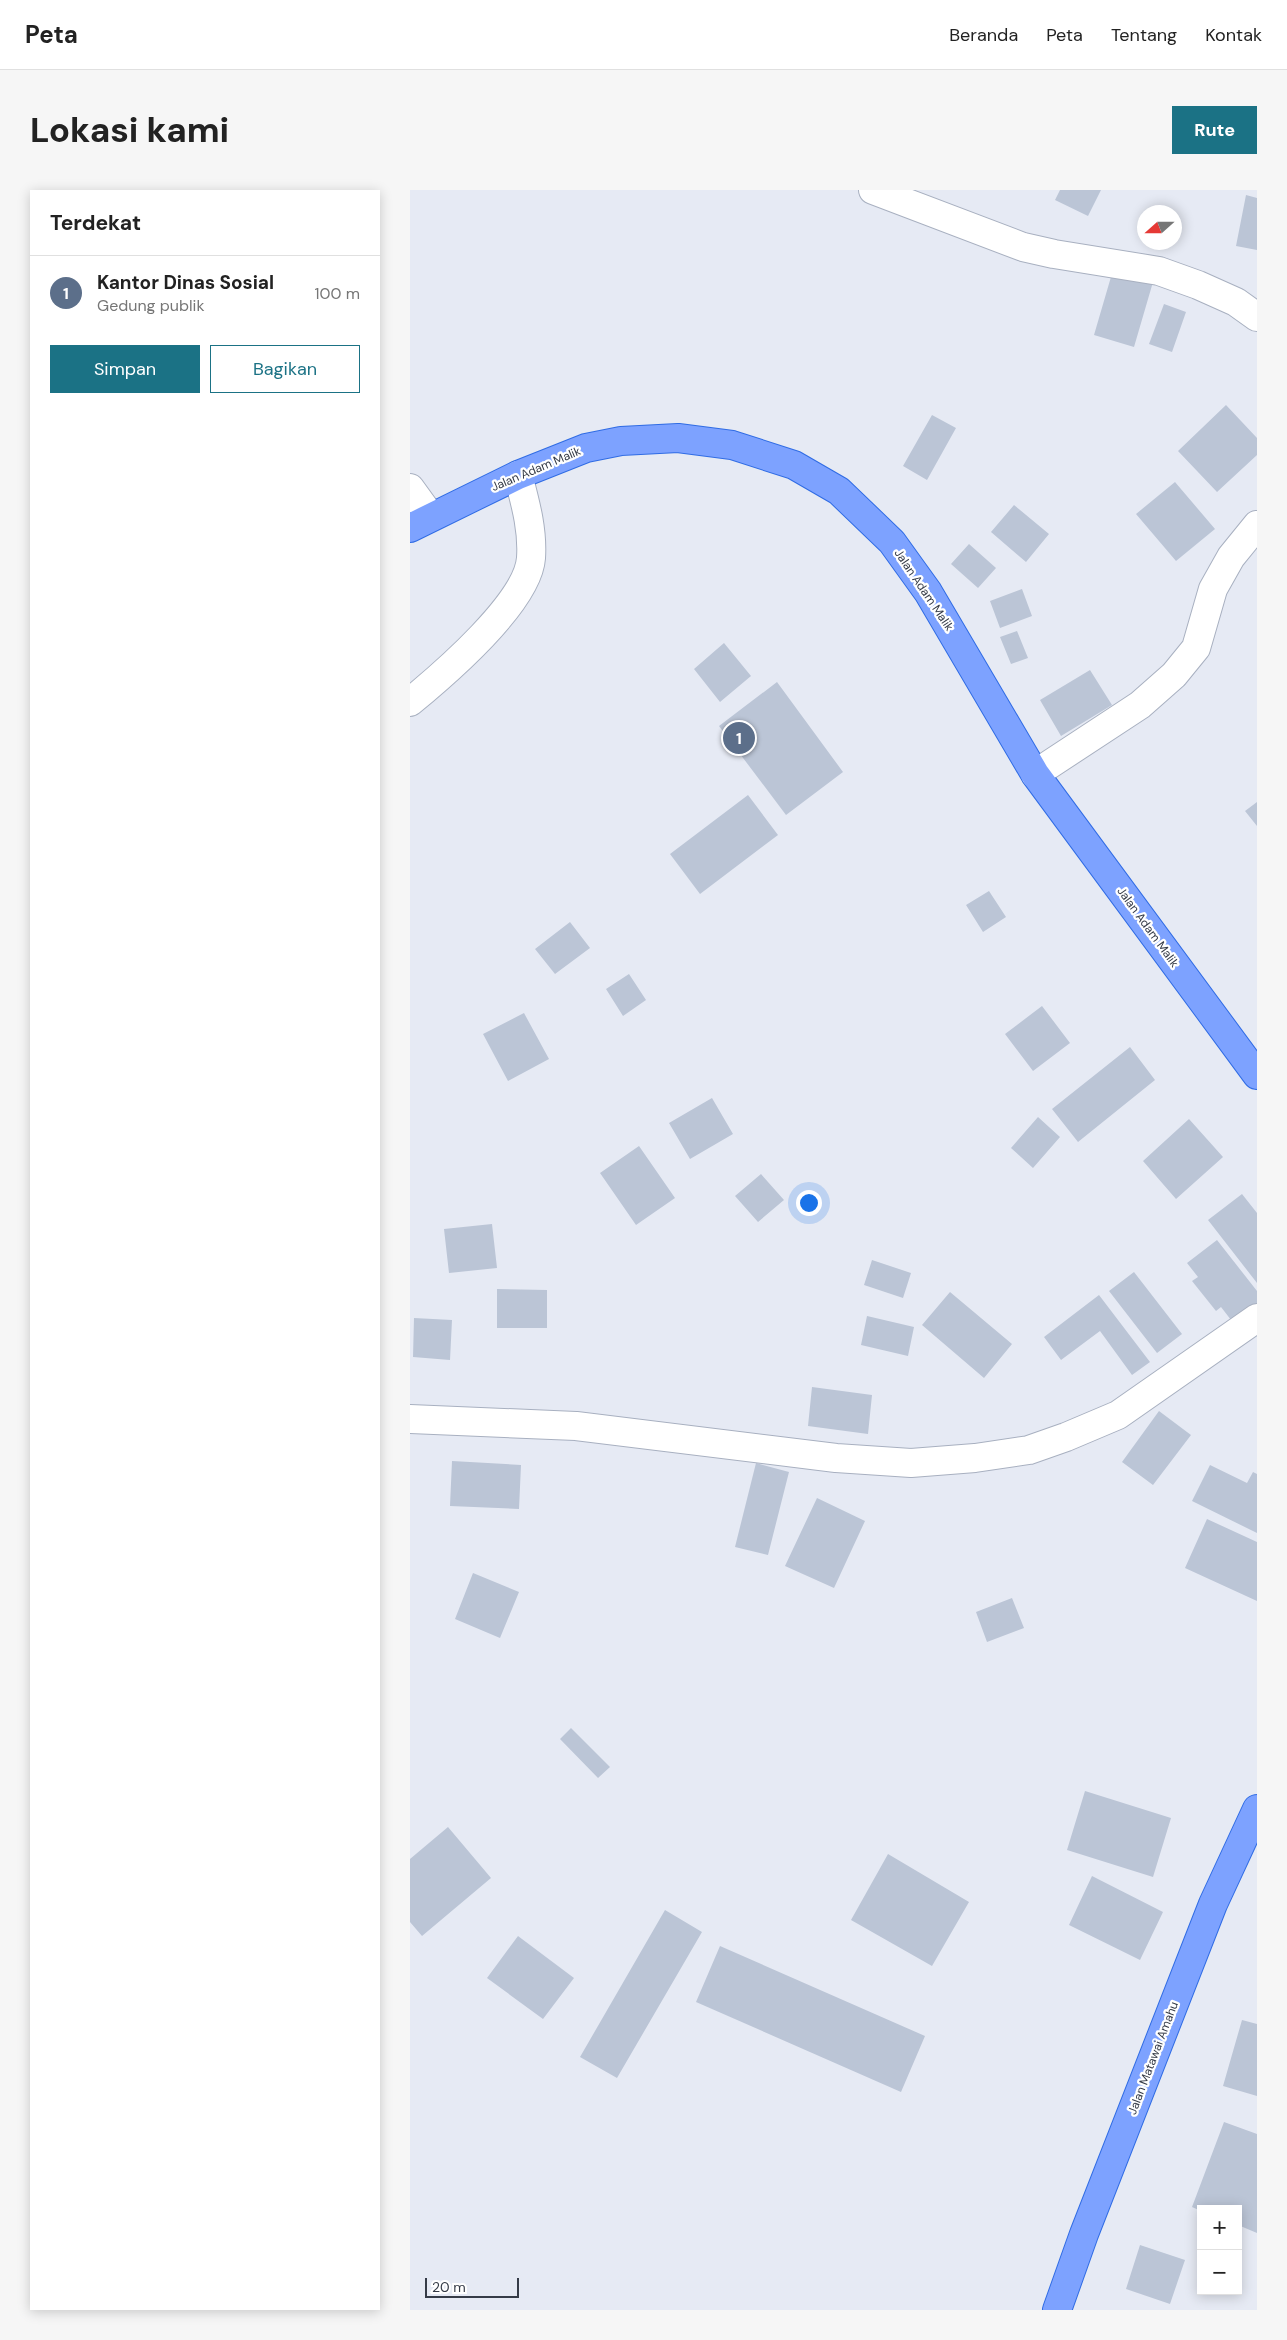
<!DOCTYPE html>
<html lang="id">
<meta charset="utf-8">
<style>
body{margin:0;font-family:"DM Sans",sans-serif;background:#f6f6f6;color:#222}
.controls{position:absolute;right:15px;bottom:15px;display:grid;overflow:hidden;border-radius:0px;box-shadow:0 2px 12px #0003}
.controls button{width:45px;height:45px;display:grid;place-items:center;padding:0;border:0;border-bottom:1px solid #e0e0e0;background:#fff;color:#222;font:25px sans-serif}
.compass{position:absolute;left:727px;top:15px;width:45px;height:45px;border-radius:50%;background:#fff;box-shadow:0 2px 12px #0003;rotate:249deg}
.scale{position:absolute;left:15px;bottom:12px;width:94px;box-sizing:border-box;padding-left:5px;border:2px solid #353b47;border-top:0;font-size:14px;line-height:18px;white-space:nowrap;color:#353b47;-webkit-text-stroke:4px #fff;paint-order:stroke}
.you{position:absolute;left:398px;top:1012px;width:18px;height:18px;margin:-12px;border:4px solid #fff;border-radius:50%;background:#1a73e8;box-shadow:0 0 0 8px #1a73e833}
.badge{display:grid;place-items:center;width:32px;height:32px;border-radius:50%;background:#1b7285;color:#fff;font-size:16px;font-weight:700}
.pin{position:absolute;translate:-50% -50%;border:2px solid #fff;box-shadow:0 1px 5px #0006}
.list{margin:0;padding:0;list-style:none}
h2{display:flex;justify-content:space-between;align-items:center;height:65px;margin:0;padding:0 20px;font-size:21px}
h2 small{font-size:16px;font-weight:400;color:#767676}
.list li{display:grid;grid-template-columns:32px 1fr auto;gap:15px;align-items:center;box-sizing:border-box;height:75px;padding:0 20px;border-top:1px solid #e0e0e0}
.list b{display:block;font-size:19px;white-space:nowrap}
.list p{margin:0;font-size:16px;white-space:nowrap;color:#767676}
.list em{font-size:16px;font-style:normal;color:#767676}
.actions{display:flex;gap:10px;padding:15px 20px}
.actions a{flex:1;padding:11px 0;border:1px solid #1b7285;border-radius:0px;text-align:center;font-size:18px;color:#1b7285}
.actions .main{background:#1b7285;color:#fff}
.map{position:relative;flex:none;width:847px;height:2120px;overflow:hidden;border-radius:0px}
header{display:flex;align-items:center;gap:30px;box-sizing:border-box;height:70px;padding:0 25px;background:#fff;border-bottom:1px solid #e0e0e0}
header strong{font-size:24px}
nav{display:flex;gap:28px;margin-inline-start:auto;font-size:18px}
.intro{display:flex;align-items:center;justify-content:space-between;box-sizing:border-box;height:120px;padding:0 30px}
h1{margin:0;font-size:35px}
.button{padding:12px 22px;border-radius:0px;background:#1b7285;color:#fff;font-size:18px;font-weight:700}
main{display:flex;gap:30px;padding:0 30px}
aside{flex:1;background:#fff;border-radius:0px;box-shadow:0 2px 12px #0003}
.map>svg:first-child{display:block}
.building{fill:#bbc5d6}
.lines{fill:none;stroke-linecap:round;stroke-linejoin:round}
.minor-casing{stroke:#a8b0c0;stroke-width:30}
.trunk-casing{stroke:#306ce4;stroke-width:30}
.minor{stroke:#fff;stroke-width:28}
.trunk{stroke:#7da2ff;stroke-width:28}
.labels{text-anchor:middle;stroke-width:4.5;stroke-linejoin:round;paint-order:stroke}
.street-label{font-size:12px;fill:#353b47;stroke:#fff}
</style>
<header>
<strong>Peta</strong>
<nav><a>Beranda</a><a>Peta</a><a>Tentang</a><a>Kontak</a></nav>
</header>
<div class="intro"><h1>Lokasi kami</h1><a class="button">Rute</a></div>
<main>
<aside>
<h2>Terdekat<small></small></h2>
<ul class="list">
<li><span class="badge" style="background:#5c6f8a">1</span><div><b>Kantor Dinas Sosial</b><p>Gedung publik</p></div><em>100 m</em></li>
</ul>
<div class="actions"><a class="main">Simpan</a><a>Bagikan</a></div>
</aside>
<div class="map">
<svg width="847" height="2120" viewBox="0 0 847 2120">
<rect width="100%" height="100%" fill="#e6eaf4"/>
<path class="building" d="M650 0H691L678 26 645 10Z
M836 5 847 8V60L826 56Z
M703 80 743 92 724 157 684 145Z
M754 114 776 122 762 162 739 154Z
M816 215 847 248V265L807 302 768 261Z
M522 225 546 238 517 290 493 276Z
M765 292 805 339 766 371 726 324Z
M604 315 639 344 616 372 581 342Z
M559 354 586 378 568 398 541 374Z
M612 399 622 426 590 438 580 411Z
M607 441 618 468 601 474 590 447Z
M314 453 341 486 310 512 284 479Z
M680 480 702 515 651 546 630 510Z
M367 492 433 582 376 625 309 536Z
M338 605 368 645 290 704 260 664Z
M847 612V636L835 621Z
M579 701 596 727 573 742 556 715Z
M160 732 180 758 145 784 125 759Z
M219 784 236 810 213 826 196 799Z
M632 816 660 853 623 881 595 844Z
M114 823 139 869 98 891 73 844Z
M720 857 745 890 668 952 642 919Z
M302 908 323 944 280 969 259 933Z
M628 927 650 947 623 978 601 958Z
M779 929 813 967 766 1009 733 971Z
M229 956 265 1008 226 1035 190 983Z
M351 984 374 1010 348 1032 325 1006Z
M832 1004 847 1023V1093L798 1030Z
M82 1034 87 1078 39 1083 34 1039Z
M807 1050 847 1101V1124L828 1139 811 1117 806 1121 782 1091 788 1087 777 1073Z
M462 1070 501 1083 493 1108 454 1095Z
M724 1082 772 1144 747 1163 699 1101Z
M87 1099 137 1100V1138H87Z
M540 1102 602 1154 574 1188 512 1135Z
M689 1105 740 1172 722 1185 690 1141 651 1170 634 1147Z
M457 1126 504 1137 498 1166 451 1155Z
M4 1128 42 1130 40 1170 3 1167Z
M402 1197 462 1205 458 1244 398 1236Z
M749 1221 781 1245 743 1295 712 1272Z
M42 1271 111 1275 109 1319 40 1316Z
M346 1273 379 1282 358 1365 325 1357Z
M800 1275 837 1293 843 1282 847 1284V1343L782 1311Z
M407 1308 455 1331 424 1398 375 1376Z
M797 1329 847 1352V1411L775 1378Z
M63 1383 109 1402 90 1448 45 1429Z
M602 1408 614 1438 577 1452 566 1422Z
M161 1538 200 1577 188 1588 150 1549Z
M675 1601 761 1628 743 1687 657 1660Z
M38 1637 81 1688 12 1746 0 1732V1669Z
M478 1664 559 1712 522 1776 441 1730Z
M682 1686 753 1722 730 1770 659 1735Z
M255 1720 292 1742 207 1888 170 1867Z
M108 1746 164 1788 133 1829 77 1788Z
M310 1756 515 1846 491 1902 286 1812Z
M832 1830 847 1834V1906L813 1896Z
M814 1932 847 1944V2043L828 2035V2019H791V2021L782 2017Z
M730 2055 775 2070 760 2114 716 2099Z"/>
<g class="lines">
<defs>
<path id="minor" d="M463 0 613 57 644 64 749 81 788 95 826 112 847 127
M0 298 21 327
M0 512C34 484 118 412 121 368 123 339 115 312 108 285
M625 584 730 515 764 485 786 458 803 399 821 367 847 335
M0 1229 166 1236 426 1268 501 1273 565 1268 619 1260 656 1247 708 1225 847 1128"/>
<path id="trunk" d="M0 338 108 285 176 258 211 251 268 248 322 255 384 275 429 301 482 352 518 402 625 584 847 885
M647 2120 674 2044 803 1714 847 1619"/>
</defs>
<use href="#minor" class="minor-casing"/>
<use href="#trunk" class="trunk-casing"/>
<use href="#minor" class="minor"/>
<use href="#trunk" class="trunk"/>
</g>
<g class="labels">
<g class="street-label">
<text transform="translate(126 279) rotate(-23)" y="4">Jalan Adam Malik</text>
<text transform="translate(514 400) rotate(56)" y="4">Jalan Adam Malik</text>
<text transform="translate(738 737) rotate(54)" y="4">Jalan Adam Malik</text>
<text transform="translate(743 1868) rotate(-69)" y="4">Jalan Matawai Amahu</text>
</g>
</g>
</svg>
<div class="controls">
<button>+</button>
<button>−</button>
</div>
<svg class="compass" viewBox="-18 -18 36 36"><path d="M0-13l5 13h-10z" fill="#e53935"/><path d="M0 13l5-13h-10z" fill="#767676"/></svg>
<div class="scale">20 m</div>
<div class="you"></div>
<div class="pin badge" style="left:329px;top:548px;background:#5c6f8a">1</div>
</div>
</main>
